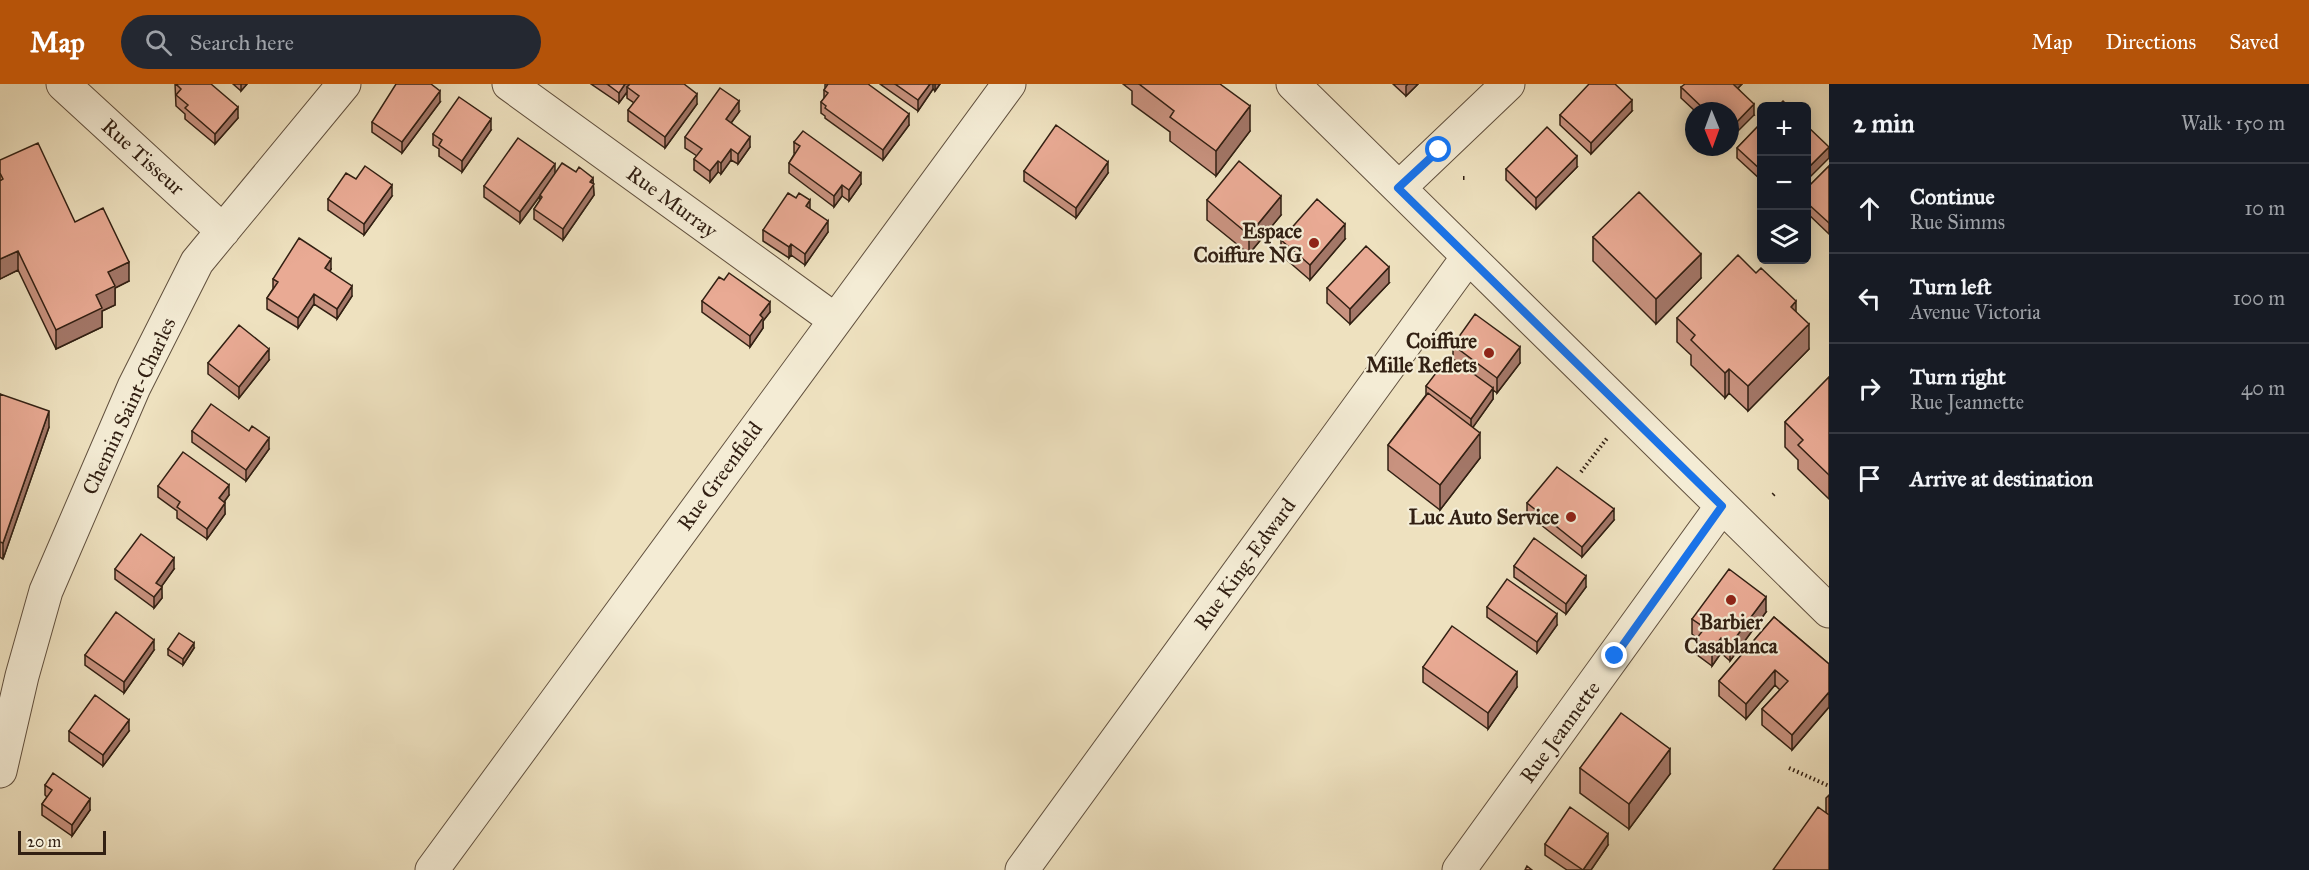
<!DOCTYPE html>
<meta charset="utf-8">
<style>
body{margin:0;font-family:"IM FELL Great Primer",serif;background:#242831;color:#f1f3f6}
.controls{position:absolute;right:18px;top:18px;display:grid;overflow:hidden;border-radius:9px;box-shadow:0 3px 15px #0003}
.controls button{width:54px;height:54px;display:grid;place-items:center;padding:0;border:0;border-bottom:2px solid #363941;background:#171b24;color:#f1f3f6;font:30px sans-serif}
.compass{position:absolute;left:1685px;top:18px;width:54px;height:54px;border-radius:50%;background:#171b24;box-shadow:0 3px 15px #0003;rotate:179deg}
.scale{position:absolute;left:18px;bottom:15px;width:88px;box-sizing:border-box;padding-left:6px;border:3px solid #322013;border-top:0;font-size:16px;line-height:21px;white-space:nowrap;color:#322013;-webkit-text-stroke:4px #f4ecd5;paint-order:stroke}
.stop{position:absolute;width:18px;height:18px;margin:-14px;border:4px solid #1a73e8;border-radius:50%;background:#fff}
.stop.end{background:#1a73e8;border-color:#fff;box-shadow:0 2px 6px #0008}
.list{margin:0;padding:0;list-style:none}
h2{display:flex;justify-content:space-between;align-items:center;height:78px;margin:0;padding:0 24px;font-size:26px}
h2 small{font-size:20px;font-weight:400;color:#9ea1a6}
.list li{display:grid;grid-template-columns:39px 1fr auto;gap:18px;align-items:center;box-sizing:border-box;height:90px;padding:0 24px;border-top:2px solid #363941}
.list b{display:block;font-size:22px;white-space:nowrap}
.list p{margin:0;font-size:20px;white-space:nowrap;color:#9ea1a6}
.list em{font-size:20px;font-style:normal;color:#9ea1a6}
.icon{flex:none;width:33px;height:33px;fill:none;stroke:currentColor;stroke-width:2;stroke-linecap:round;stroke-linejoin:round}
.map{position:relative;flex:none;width:1829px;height:786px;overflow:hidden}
header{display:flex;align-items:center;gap:36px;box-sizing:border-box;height:84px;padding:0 30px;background:#b45309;color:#fff}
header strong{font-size:28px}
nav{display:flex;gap:33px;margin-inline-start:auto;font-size:21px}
.search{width:420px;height:54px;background:#242831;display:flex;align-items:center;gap:15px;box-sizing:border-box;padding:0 21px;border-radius:33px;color:#9ea1a6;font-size:22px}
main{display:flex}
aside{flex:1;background:#171b24}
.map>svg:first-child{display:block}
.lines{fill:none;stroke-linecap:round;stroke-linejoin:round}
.minor-casing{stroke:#61503e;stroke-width:35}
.path{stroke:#322013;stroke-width:4;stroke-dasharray:1.5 3;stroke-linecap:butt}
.minor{stroke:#f4ecd5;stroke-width:33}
.wall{fill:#c8927f;stroke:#322013;stroke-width:1.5}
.shaded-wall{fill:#a37768;stroke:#322013;stroke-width:1.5}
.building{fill:#e9aa94;stroke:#322013;stroke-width:1.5}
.route{stroke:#1a73e8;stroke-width:8}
.poi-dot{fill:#8f2418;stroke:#f4ecd5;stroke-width:2}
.labels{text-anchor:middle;stroke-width:4.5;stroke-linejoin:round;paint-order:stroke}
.street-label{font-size:21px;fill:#322013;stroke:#f4ecd5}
.poi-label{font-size:21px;font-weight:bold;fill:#322013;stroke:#f4ecd5;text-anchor:end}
</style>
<header>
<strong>Map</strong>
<div class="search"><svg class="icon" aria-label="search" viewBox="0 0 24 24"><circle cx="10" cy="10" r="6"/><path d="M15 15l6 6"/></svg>Search here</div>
<nav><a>Map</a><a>Directions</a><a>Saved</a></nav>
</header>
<main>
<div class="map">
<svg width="1829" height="786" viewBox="0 0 1829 786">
<rect width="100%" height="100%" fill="#eee1bf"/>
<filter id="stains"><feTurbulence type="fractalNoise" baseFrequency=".00333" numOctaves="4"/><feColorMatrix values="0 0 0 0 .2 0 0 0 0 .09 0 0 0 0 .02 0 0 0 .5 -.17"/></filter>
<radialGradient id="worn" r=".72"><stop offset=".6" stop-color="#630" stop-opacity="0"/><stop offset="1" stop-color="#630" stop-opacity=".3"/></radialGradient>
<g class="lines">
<defs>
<path id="minor" d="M63 0 223 147
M509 0 835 236
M1293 0 1829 527
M1399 104 1508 0
M0 687 22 592 46 507 134 303 197 178 344 0
M432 786 1009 0
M1022 786 1468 173
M1459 786 1722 422"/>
</defs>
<use href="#minor" class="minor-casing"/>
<path class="path" d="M1463 94H1466
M1581 388 1608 353
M1773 411 1776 408
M1789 684 1829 702"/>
<use href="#minor" class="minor"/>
</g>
<path class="wall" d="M175 0 238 34 215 60 185 35V30L176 22Z
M233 0H247L241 7Z
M591 0H684L697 20 665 64 628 37V26L634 19 627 14V8L619 19Z
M825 0H868L909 41 883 76 825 34V32L821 29V18L824 15V6L825 4Z
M880 0H940L935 7 933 5 918 27Z
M1123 0H1220L1250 47 1216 92 1170 57V48L1132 20V7Z
M1393 0H1418L1406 12Z
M1742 0 1738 4 1754 31 1730 27H1695L1681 14V3Z
M440 18 402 69 372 48V38Z
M1632 27 1591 70 1560 41V31Z
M739 28 731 39 750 63 738 80 731 76 721 90 718 88 710 98 694 86V75L697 72 685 64V53Z
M1761 39V96L1737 74V64Z
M491 46 462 88 439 72V65L433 61V50Z
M794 58 861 100 849 117 842 112 834 123 789 89V79L795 69H794Z
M0 76 75 138 129 197 115 204V221L102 227V243L56 265 18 186 0 195Z
M1829 82V150L1806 128V105Z
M1577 83 1536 125 1506 96V85Z
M1024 87 1108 89 1076 134 1024 97Z
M555 89 593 99 594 111 563 156 534 135V125L540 116V112L520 139 484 113V102Z
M392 112 364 151 328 126V115Z
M1207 116 1281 131 1249 170 1207 136Z
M810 126 828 148 805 181 791 171 789 174 763 157V146Z
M1593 153 1701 194 1656 240 1593 177Z
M1345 155 1310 196 1281 171V156Z
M331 185 330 188 352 212 337 235 314 220 298 244 267 225V214L273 205V195Z
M1389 199 1350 240 1327 219V204Z
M702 217 770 228 763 237V244L750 263 702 228Z
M1796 228 1809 265 1748 327 1729 309 1725 314 1691 281V271L1677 258V234Z
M1453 261 1520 279 1497 309 1493 306V315L1473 343 1480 374 1440 426 1388 386V361L1426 311V302L1453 274Z
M269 276 239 314 208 290V279Z
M1829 293V415L1798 385V376L1785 363V338Z
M0 310 49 343 3 475 0 473Z
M192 347 269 365 246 397 192 358Z
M158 402 229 411 224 418 225 430 207 455 177 434V427L158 413Z
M1527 419 1614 436 1582 473 1527 430Z
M1514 482 1586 503 1566 530 1514 493Z
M115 485H174L161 503 162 514 154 524 115 495Z
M1487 523 1557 541 1537 569 1487 533Z
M1766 528 1730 577 1721 569 1712 582 1696 570V555L1697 554 1692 550V535Z
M1774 533 1829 580V623L1792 666 1762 641V625L1780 606 1775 601 1746 635 1719 612V597Z
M194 564 183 581 168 571V565Z
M154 566 124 609 85 581V571Z
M1423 583 1517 603 1488 645 1423 598Z
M69 647H129L103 682 69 657Z
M1580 684 1670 690 1629 745 1580 709Z
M45 701 90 726 72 752 42 731V720L47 713 45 711Z
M1829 711V786L1826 728V714Z
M1545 760 1608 761 1591 786H1567L1545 771Z"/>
<path class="shaded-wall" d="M241 0H247L241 7Z
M625 0H633L627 3V8L619 19V9Z
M930 0H933V5L918 27V16Z
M935 0H940L935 7Z
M1408 0H1418L1406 12V2Z
M1732 0H1742L1732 10Z
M440 7V18L402 69V58Z
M697 10V20L665 64V53Z
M1632 16V27L1591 70V59Z
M739 17V28L726 46V35Z
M1754 20V31L1730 55V45Z
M1250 22V47L1216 92V67Z
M238 23V34L215 60V50Z
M909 30V41L883 76V66Z
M491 35V46L462 88V77Z
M750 53V63L738 80V70Z
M1829 63V74L1806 97V86Z
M731 65V76L721 90V79Z
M1577 72V83L1536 125V114Z
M718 77V88L710 98V87Z
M1108 78V89L1076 134V124Z
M555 80V91L520 139V128Z
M861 89V100L849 117V106Z
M593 94 594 111 563 156V145Z
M392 101V112L364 151V140Z
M842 101V112L834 123V112Z
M1281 112V131L1249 170V151Z
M810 116V127L806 122Z
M828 137V148L805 181V170Z
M1345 140V155L1310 196V181Z
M791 160V171L789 174V163Z
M18 167V186L0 195V175Z
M1701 170V194L1656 240V215Z
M331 175V185L325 195V184Z
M129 178V197L115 204V221L102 227V243L56 265V246L108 188Z
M1389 183V199L1350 240V225Z
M352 202V212L337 235V225Z
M314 210V220L298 244V234Z
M1796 217V242L1791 223Z
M770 218V228L763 237V244L750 263V252L760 231Z
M1809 240V265L1748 327V302Z
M1520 263V279L1497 309V294Z
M269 265V276L239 314V303Z
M1729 285V309L1725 314V289Z
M1493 304V315L1471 346V335Z
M49 327V343L3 475V459Z
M1480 349V374L1440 426V401Z
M269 354V365L246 397V386Z
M229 401V411L219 425V414Z
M225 419V430L207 455V445Z
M1614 425V436L1582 473V463Z
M174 474V485L156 510V499Z
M1586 492V503L1566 530V520Z
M162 503V514L154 524V513Z
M1766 513V528L1730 577V561Z
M1557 530V541L1537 569V558Z
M1721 554V569L1712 582V566Z
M154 556V566L124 609V598Z
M194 559V564L183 581V575Z
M1775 586V601L1746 635V620Z
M1517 588V603L1488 645V629Z
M1829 608V623L1792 666V651Z
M129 636V647L103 682V671Z
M1670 665V690L1629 745V720Z
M90 715V726L72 752V741Z
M1608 750V761L1591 786H1583Z"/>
<path class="building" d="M176 0H211L238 23 215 50 185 24 188 21 176 11 181 5Z
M396 0H431L440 7 402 58 372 38Z
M607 0H625L619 9Z
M630 0H684L697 10 665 53 628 26 639 12 627 3Z
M828 0H868L909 30 883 66 825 24 826 22 821 18 828 9 824 6Z
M895 0H930L918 16Z
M1139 0H1220L1250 22 1216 67 1170 33 1174 27Z
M1589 0H1615L1632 16 1591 59 1560 31Z
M1685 0H1733L1754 20 1730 45V27H1706L1681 3Z
M720 4 739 17 726 35 750 53 738 70 731 65 721 79 718 77 710 87 694 75 702 65 685 53Z
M459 13 491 35 462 77 439 61 442 56 433 50Z
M1783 17 1788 22H1778Z
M1761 39V86L1737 64Z
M1056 41 1108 78 1076 124 1024 87Z
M1806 41 1829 63 1806 86Z
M1547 43 1577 72 1536 114 1506 85Z
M803 47 861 89 849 106 842 101 834 112 789 79 800 62 794 58Z
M518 54 555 80 520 128 484 102Z
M38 59 75 138 103 124 129 178 108 188 115 202 96 211 102 224 56 246 18 167 0 175V97L3 95 0 89V76Z
M1239 77 1281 112 1249 151 1207 116Z
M562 79 576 88 579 83 593 94 590 98 594 100 563 145 534 125 542 113 540 111Z
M365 82 392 101 364 140 328 115 346 89 356 95Z
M1829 82V139L1806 118V105Z
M1639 108 1701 170 1656 215 1593 153Z
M788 109 796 114 799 109 810 116 806 122 828 137 805 170 791 160 789 163 763 146Z
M1317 115 1345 140 1310 181 1281 156Z
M299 154 331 175 325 184 352 202 337 225 314 210 298 234 267 214 278 198 273 195Z
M1366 162 1389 183 1350 225 1327 204Z
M1738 171 1756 189 1761 184 1796 217 1791 223 1809 240 1748 302 1729 285 1725 289 1691 256 1695 251 1677 234Z
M729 189 770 218 760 231 763 234 750 252 702 217 719 193 724 196Z
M1475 230 1520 263 1497 294 1453 261Z
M239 241 269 265 239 303 208 279Z
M1449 272 1493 304 1471 335 1426 302Z
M1829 293V391L1798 361 1803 356 1785 338Z
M1428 309 1480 349 1440 401 1388 361Z
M0 310 49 327 3 459 0 458Z
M211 320 249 347 252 342 269 354 246 386 192 347Z
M183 368 229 401 219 414 225 419 207 445 177 423 180 418 158 402Z
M1557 383 1614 425 1582 463 1527 419Z
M141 450 174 474 156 499 162 503 154 513 115 485Z
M1534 454 1586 492 1566 520 1514 482Z
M1729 485 1766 513 1730 561 1721 554 1712 566 1696 555 1705 544 1692 535Z
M1507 495 1557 530 1537 558 1487 523Z
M116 528 154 556 124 598 85 571Z
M1774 533 1829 580V608L1792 651 1762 625 1788 597 1775 586 1746 620 1719 597Z
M1452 542 1517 588 1488 629 1423 583Z
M179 549 194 559 183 575 168 565Z
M95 611 129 636 103 671 69 647Z
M1621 629 1670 665 1629 720 1580 684Z
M53 689 90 715 72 741 42 720 52 706 45 701Z
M1570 723 1608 750 1583 786 1545 760Z
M1818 723 1829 731V786H1773Z
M1527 782 1532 786H1525Z"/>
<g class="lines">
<path class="route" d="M1439 66 1398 104 1722 422 1615 572"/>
</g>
<g class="poi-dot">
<circle cx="1314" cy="159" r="6"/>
<circle cx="1489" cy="269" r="6"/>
<circle cx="1571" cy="433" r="6"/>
<circle cx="1731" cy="516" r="6"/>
</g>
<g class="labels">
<g class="street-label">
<text transform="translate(143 73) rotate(42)" y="7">Rue Tisseur</text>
<text transform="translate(672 118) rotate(36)" y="7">Rue Murray</text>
<text transform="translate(129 322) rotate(-65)" y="7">Chemin Saint-Charles</text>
<text transform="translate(720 392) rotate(-54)" y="7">Rue Greenfield</text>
<text transform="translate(1245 480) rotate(-54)" y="7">Rue King-Edward</text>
<text transform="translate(1560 648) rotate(-54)" y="7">Rue Jeannette</text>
</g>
<g class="poi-label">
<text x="1302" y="154">Espace<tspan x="1302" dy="24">Coiffure NG</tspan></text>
<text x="1477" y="264">Coiffure<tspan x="1477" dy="24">Mille Reflets</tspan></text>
<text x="1559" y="440">Luc Auto Service</text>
<text x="1731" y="545" text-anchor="middle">Barbier<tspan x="1731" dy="24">Casablanca</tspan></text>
</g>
</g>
<rect width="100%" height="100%" filter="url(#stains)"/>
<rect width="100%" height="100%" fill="url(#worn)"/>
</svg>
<div class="controls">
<button>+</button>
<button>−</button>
<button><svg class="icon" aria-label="layers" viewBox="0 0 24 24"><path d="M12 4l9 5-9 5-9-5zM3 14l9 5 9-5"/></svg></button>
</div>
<svg class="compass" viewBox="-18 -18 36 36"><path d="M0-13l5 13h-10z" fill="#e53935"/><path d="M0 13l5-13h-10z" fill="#9ea1a6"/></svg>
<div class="scale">20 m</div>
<div class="stop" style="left:1439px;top:66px"></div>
<div class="stop end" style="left:1615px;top:572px"></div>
</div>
<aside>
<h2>2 min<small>Walk · 150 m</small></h2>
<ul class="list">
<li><svg class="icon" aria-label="ahead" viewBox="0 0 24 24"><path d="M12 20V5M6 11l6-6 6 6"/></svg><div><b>Continue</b><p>Rue Simms</p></div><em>10 m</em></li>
<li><svg class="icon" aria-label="left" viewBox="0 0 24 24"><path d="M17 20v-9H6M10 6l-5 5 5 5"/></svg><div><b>Turn left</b><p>Avenue Victoria</p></div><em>100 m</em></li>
<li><svg class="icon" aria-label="right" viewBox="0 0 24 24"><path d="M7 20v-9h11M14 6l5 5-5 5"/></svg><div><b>Turn right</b><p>Rue Jeannette</p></div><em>40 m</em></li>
<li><svg class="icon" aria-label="arrive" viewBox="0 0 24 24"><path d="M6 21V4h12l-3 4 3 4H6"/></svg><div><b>Arrive at destination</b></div></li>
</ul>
</aside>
</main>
